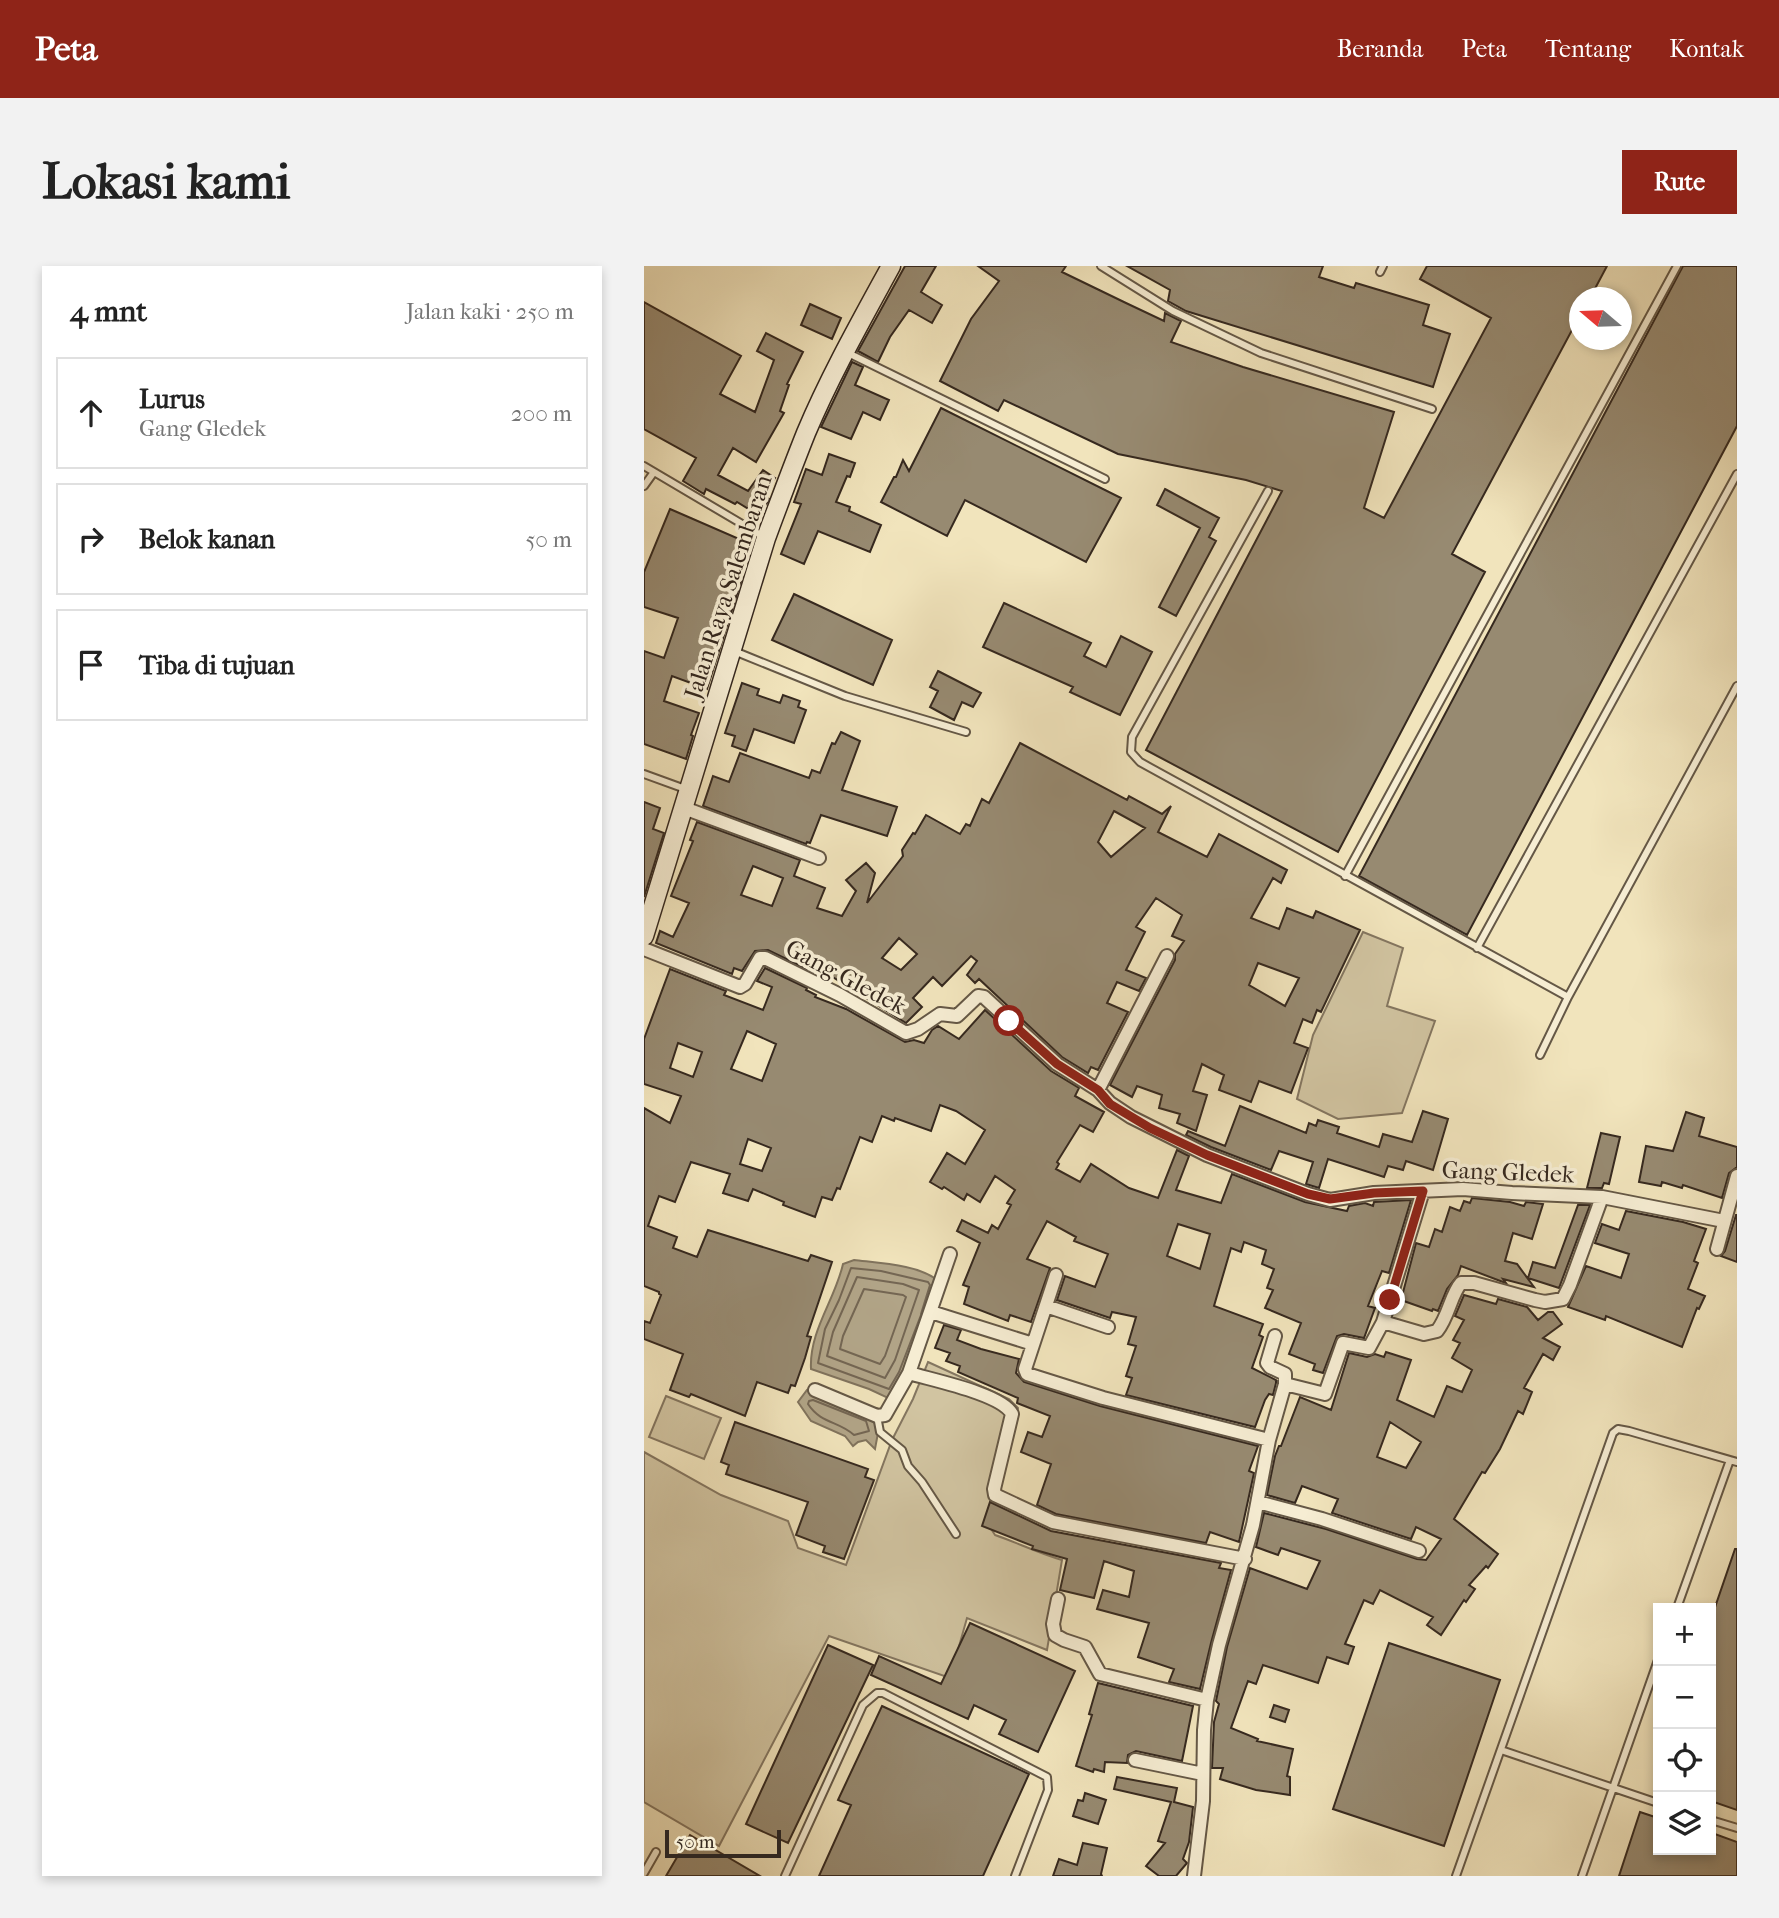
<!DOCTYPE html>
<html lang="id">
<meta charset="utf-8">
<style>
body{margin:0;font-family:"IM FELL French Canon",serif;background:#f2f2f2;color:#222}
.controls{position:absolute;right:21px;bottom:21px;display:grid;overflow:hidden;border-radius:0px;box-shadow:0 4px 10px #0003}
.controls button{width:63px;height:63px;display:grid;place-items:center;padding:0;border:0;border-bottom:2px solid #e0e0e0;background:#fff;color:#222;font:35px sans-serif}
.compass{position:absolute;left:925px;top:21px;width:63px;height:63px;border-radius:50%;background:#fff;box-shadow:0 4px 10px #0003;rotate:289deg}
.scale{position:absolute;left:21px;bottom:18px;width:116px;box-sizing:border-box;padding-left:7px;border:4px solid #36291f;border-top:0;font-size:19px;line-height:24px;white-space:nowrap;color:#36291f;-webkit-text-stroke:5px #f6edd3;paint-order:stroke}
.stop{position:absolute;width:21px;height:21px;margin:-16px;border:5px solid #8f2418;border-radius:50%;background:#fff}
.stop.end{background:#8f2418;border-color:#fff;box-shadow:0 2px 7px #0008}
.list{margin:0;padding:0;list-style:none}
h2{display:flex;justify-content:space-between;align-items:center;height:91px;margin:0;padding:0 28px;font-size:30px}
h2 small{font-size:23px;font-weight:400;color:#767676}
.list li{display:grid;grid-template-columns:46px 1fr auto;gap:21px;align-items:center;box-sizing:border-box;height:112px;margin:0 14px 14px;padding:0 14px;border:2px solid #e0e0e0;border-radius:0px}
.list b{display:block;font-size:26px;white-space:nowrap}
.list p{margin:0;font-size:23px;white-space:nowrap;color:#767676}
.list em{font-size:23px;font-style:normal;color:#767676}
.icon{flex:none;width:38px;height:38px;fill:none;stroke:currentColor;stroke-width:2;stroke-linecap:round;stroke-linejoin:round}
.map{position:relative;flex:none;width:1093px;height:1610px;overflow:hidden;border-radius:0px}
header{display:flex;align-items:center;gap:42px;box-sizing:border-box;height:98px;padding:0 35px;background:#8f2418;color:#fff}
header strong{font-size:33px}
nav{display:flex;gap:38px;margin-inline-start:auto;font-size:24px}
.intro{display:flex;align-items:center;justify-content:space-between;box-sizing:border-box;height:168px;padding:0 42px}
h1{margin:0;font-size:49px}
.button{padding:18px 32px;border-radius:0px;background:#8f2418;color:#fff;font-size:24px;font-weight:700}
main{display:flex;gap:42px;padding:0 42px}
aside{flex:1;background:#fff;border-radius:0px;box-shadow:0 4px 10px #0003}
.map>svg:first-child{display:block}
.green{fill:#d1c4a1;stroke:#847660;stroke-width:2}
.water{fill:#b1a487;stroke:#80735d;stroke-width:2}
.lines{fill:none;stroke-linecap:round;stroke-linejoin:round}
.shore{stroke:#746653;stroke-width:2}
.building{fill:#978a71;stroke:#36291f;stroke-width:2;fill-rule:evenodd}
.lane-casing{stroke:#655846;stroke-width:10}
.street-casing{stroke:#655846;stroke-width:16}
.secondary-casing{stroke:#36291f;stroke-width:21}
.lane{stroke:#f6edd3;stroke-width:6}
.street{stroke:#f6edd3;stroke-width:12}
.secondary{stroke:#f6edd3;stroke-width:18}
.route{stroke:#8f2418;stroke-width:9}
.labels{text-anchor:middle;stroke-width:7;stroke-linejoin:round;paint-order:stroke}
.street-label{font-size:24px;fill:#36291f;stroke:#f6edd3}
</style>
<header>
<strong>Peta</strong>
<nav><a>Beranda</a><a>Peta</a><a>Tentang</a><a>Kontak</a></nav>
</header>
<div class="intro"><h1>Lokasi kami</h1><a class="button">Rute</a></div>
<main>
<aside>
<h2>4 mnt<small>Jalan kaki · 250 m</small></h2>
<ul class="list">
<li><svg class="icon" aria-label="ahead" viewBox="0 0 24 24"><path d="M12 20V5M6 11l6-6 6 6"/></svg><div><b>Lurus</b><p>Gang Gledek</p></div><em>200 m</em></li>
<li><svg class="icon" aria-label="right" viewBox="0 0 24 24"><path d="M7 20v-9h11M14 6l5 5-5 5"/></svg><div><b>Belok kanan</b></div><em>50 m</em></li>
<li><svg class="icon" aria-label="arrive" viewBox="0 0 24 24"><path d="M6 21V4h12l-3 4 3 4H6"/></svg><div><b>Tiba di tujuan</b></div></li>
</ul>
</aside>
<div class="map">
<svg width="1093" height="1610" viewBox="0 0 1093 1610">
<rect width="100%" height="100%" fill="#f1e4bc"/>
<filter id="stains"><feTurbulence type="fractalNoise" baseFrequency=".00286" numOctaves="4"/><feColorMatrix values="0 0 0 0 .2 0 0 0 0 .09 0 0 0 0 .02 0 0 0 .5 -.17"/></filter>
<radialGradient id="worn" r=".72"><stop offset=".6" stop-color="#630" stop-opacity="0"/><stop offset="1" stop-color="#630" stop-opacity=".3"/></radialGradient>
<path class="green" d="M719 666 759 682 743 740 791 755 758 847 694 853 653 833 669 769Z
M284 1096 365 1133 374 1142 346 1261 351 1269C374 1277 394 1287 418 1294L403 1384 323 1352 306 1412 185 1370 75 1580 0 1536V1186L77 1229 144 1255 154 1282 202 1299 248 1174 269 1133Z
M22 1130 77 1152 60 1193 5 1171Z"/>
<path class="water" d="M210 994C234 997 277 999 294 1015L250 1129 244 1132 225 1123 167 1103C165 1065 191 1034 199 998Z
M163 1124 231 1151 234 1167 231 1183 222 1174 214 1176 209 1180 201 1170 167 1155 154 1136Z"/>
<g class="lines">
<path class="shore" d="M213 1011 259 1018 275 1024 251 1094 241 1112 183 1090 189 1066Z
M220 1023 259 1029 262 1031 241 1090 236 1098 196 1083 199 1070Z
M277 1049 255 1106 245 1123 174 1097 181 1063 195 1034 207 1002 237 1005 284 1016 286 1019 277 1048
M169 1134 222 1155 225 1165 210 1169C195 1155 177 1158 164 1138L165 1135Z"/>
</g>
<path class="building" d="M261 0H292L277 26 298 39 288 57 265 44 246 71 234 96 214 85Z
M334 0H422L418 6 482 37 520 55 521 47 537 55 527 76 599 101 750 146 720 242 740 252 847 52 776 13 783 0H963L946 32H935V51L808 288 841 306 694 586 502 484 638 225 602 214 474 188 360 134 354 145 296 115 327 53 355 15Z
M483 0H679L675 11 710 22 712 17 785 39 779 59 806 68 789 121 542 45 524 35 526 24Z
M1039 0H1093V160L823 669 715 610Z
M0 36 97 90 76 128 111 146 130 94 113 85 122 67 159 86 143 118 145 119 136 145 140 147 112 196 89 182 74 209 104 225 119 204 131 212 118 229 125 233 116 250 93 236 91 238 62 223 60 228 39 215 52 192 0 163Z
M166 38 197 52 188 73 157 59Z
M208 96 219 101 211 119 245 134 236 154 219 146 207 173 177 161Z
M297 142 477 232 442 296 321 234 303 270 237 236 250 211H252L259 194 265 205Z
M185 188 211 197 206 211 203 210 192 236 206 241 205 245 237 259 226 286 174 265 160 298 137 288 157 238 150 236 162 203 178 209Z
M521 223 575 252 565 271 572 275 532 350 515 341 556 262 513 239Z
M26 243 102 276 87 308 98 312 63 423 28 410 20 435 55 447 47 469 49 470 42 493 0 478V385L20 392 34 352 0 341V306Z
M150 328 248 374 229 419 128 374Z
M360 337 447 377 440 390 462 401 477 370 508 386 476 449 426 426 429 421 339 381Z
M294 405 337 427 329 441 318 436 310 454 286 441 294 425 286 421Z
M98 417 115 423 113 429 136 437 139 429 156 435 154 441 162 444 150 477 110 463 102 485 88 480 91 470 81 467Z
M197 466 216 475 198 524 253 541 243 570 177 549 166 577 163 576 162 578 59 540 69 510 85 516 96 487 165 512 168 504 176 507 188 477 191 478Z
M376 477 483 534 485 530 518 548 527 540 514 566 563 591 575 568 643 604 637 617 629 612 607 652 635 663 643 642 669 652 672 645 716 664 677 746 673 744 668 757 659 753 650 777 664 782 647 827 615 815 607 836 575 824 580 809 558 798 549 825 563 829 552 865 533 857 536 848 515 842 518 829 493 820 488 831 466 819 531 694V688L540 675 528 670 538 649 512 632 492 661 501 666 482 704 502 712 495 725 473 716 463 737 484 746 454 804 447 801 444 807 418 791 335 713 331 717 323 709 333 695 327 690 298 720 289 711 269 732 278 741 262 757 171 700 169 706 124 684 111 685 98 705 90 702 88 708 12 677 16 665 29 671 45 637 27 630 49 575 46 574 53 556 156 594 150 610 181 622 173 642 198 650 212 625 202 614 222 597 231 607 223 637 259 590 258 584 269 567 271 568 282 549 316 568 322 558 326 560 338 533 345 537ZM470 545 501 562 467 591 454 576ZM109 600 139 612 128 640 97 629ZM255 672 273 688 257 704 238 692ZM614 697 655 712 641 740 605 719Z
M0 536 16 542 9 563 20 567 0 631Z
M121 702 163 722 162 724 172 729 171 731 202 743 261 776 270 774 280 777 288 764 294 760 315 773 341 744 407 805 435 822 431 830 460 846 449 866 436 859 413 896 415 898 412 903 436 916 447 898 485 922 514 932 533 884 545 890 532 924 577 937 588 908 661 936 703 945 705 940 721 937 729 940 730 936 767 934 745 1007 738 1005 724 1040 731 1042 720 1072 700 1068 693 1070 679 1107 669 1104 671 1098 645 1088 657 1057 621 1042 629 1024 623 1022 630 1003 618 998 622 984 600 976 597 986 587 982 570 1040 619 1058 615 1069 619 1071 608 1102 632 1114V1117L629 1129 625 1128 621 1134 611 1161 482 1129 488 1112 482 1110 492 1080 484 1078 492 1051 468 1046 466 1052 413 1034 421 1010 451 1021 464 988 430 975 432 971 403 955 383 993 406 1002 387 1056 366 1049 364 1055 320 1038 325 1021 319 1019 336 977 313 965 318 954 344 967 348 959 354 963 367 939 363 937 371 924 351 910 336 936 323 928 320 934 300 921 298 923 286 916 303 887 321 898 341 864 312 845 296 839 287 865 251 852 250 855 238 850 228 876 216 871 196 923 193 922 188 934 178 931 171 951 139 939 140 936 109 923 104 935 79 927 86 908 47 896 31 936 15 930 4 960 33 971 29 982 53 991 64 964 164 995 167 989 188 996 163 1070 167 1071 161 1092 151 1120 147 1119 144 1127 113 1116 101 1150 47 1128 45 1131 26 1124 39 1088 0 1073V1055L6 1057 17 1029 15 1028V1026L0 1020V842L26 857 37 830 0 818V773L26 703 82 725 80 729 119 744 128 721 113 715ZM103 765 132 778 118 815 87 803ZM34 777 58 786 49 811 26 802ZM104 873 127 882 118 905 96 898ZM534 958 566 968 556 1003 523 990Z
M596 840 662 867 665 857 672 860 674 854 695 861 693 867 735 881 739 868 768 876 779 845 804 853 789 904 762 895 759 904 744 900 740 911 684 893 675 922 662 918 669 896 635 885 627 904 567 881 542 869 544 865 581 880Z
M1042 846 1060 852 1055 870 1093 881V901L1085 907 1078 932 1039 919 1038 922 1018 916 1017 920 995 916 1002 880 1029 885Z
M957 867 976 871 965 918 960 917 958 922H943Z
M828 932 866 936 880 940 882 936 899 938 888 973 869 967 861 995 873 998 890 1021 859 1013 862 1017 859 1016 817 1000 814 1009 803 1023 794 1045 789 1043 788 1045 757 1034 772 977 785 981 791 963 798 966 806 941 816 945 820 935 826 937Z
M934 939H946L915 1022 884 1012 889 996 911 1002Z
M982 945 1039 956 1062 963 1050 995 1054 997 1044 1023 1061 1030 1055 1043 1053 1042 1038 1081 962 1050 961 1054 924 1041 942 1000 977 1012 985 988 951 977 958 958 975 964Z
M1092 949H1093V996L1077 990 1081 985Z
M820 1029 852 1038 854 1033 883 1041 894 1054 904 1046H909L918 1058 899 1072 916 1081 909 1094 899 1088 880 1122 888 1126 879 1148 874 1145 856 1183 841 1207 838 1206 810 1253 854 1288 844 1302 842 1300 825 1319 831 1323 822 1336 820 1334 797 1369 783 1359 789 1351 736 1324 729 1338 720 1334 701 1378 710 1381 704 1398 683 1391 674 1417 619 1399 612 1418 604 1415 587 1462 614 1473 613 1475 649 1483 643 1510 646 1511V1529L612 1524 576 1513 579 1502H568L570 1456 575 1438 572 1435 583 1381 606 1302 663 1323 676 1295 637 1282 634 1289 612 1281 620 1247 682 1263 773 1293 782 1294 797 1273 772 1261 767 1273 688 1247 694 1233 658 1220 651 1237 623 1229 631 1190 635 1180H637L656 1131 687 1144 705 1087 723 1091 731 1088 740 1091 742 1086 767 1094 753 1134 790 1151 803 1120 818 1126 828 1104 808 1092 816 1077 809 1074 820 1054 811 1050ZM746 1156 777 1176 762 1202 733 1191Z
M300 1059 317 1064 313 1074 337 1083 375 1093 372 1107 380 1116 456 1140 614 1180 605 1205 610 1207 595 1276 566 1266 562 1277 412 1248 393 1239 407 1198 377 1186 384 1166 398 1171 406 1150 373 1137 374 1132 314 1106 316 1100 302 1095 306 1087 291 1082Z
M91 1156 224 1203 221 1211 230 1214 200 1293 179 1286 181 1280 152 1269 164 1236 82 1208 85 1199 77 1196Z
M346 1236 407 1265 577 1297 575 1302 587 1304 567 1377 556 1423 525 1416 530 1403 494 1391 505 1357 453 1343 459 1324 485 1331 490 1305 460 1295 450 1332 416 1324 423 1293 388 1283 389 1280 338 1260Z
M1091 1283H1093V1544L1067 1535V1353Z
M326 1357 431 1405 394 1486 355 1468 362 1454 330 1439 324 1453 227 1409 235 1390 297 1418Z
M745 1377 856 1414 800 1580 689 1543Z
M184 1379 229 1399 144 1577 102 1558Z
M454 1417 549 1440 538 1495 492 1485 484 1489 483 1497 461 1496 460 1506 450 1503 449 1506 432 1500 448 1449 445 1448Z
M630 1439 645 1444 641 1456 626 1451Z
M238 1440 385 1508 339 1610H175L207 1539 194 1534Z
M473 1511 533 1522 530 1536 549 1541 545 1576 539 1593 543 1597 532 1610H515L502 1600 521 1577 514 1575 527 1536 470 1523Z
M441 1527 462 1534 454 1558 429 1550 434 1534 439 1535Z
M996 1546 1014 1552V1584H1067V1570L1070 1571 1071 1568 1093 1576V1610H975Z
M46 1569 116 1610H22Z
M439 1577 463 1582 457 1608 458 1610H409L415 1593 433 1599Z"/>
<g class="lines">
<defs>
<path id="lane" d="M457 0 529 45 617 87 788 143
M736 6 739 0
M202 86 461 213
M0 200 120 271
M0 220 10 206
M624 225 488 471 487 486 496 496 924 731
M90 385 201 430 322 466
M0 508 44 524
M701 610 1033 0
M833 682 1093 208
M896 789 924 731 1093 420
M233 1150 236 1166 258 1184 264 1200 278 1216 312 1268
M1033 1342 1086 1194
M857 1484 1014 1537
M1067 1554 1093 1562
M0 1607 12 1586
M141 1610 219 1439 233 1427H239L403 1511 404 1524 371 1610
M812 1610 969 1167 974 1163 985 1165 1093 1196
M938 1610 1014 1394"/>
<path id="street" d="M40 542 175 592
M0 683 96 721 101 718 116 692H121L196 729 262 767 274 763 296 748 313 750 334 730 340 731 413 798 454 824 466 837 487 851 563 889 664 928 686 934 730 927 819 923 868 927 958 931 1080 955
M454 824 523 690
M1073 983 1093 910
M412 1009 381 1103 383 1108 459 1132 625 1174 641 1118 681 1128 699 1077 725 1082 739 1056 780 1068 793 1065C805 1050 807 1028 817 1017H830L891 1034 901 1036 919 1033 926 1019 958 931
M402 1040 464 1061
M287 1046 389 1078
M739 1056 779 925
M631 1070 623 1097 626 1101 641 1108V1118
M265 1107C288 1114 358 1128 368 1148L350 1223 351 1229 409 1256 601 1293
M171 1124 233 1150 241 1149 265 1107 306 988
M614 1236 678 1253 775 1285
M414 1333 409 1358 411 1369 420 1374 441 1381 456 1408 563 1434
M491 1494 559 1508
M550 1610 559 1535 560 1464 563 1434 575 1379 609 1259 625 1174"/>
<path id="secondary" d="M0 670 122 272C135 237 148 202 162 167 186 110 217 55 247 0"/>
</defs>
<use href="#lane" class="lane-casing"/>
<use href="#street" class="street-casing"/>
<use href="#secondary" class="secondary-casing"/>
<use href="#lane" class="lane"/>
<use href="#street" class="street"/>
<use href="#secondary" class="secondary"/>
</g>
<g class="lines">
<path class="route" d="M365 755 413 798 454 824 466 838 506 862 563 889 664 928 686 933 730 927 779 925 746 1034"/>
</g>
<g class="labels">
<g class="street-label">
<text transform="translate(84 321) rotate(-72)" y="8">Jalan Raya Salembaran</text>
<text transform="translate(202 711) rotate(28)" y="8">Gang Gledek</text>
<text transform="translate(864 906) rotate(2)" y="8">Gang Gledek</text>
</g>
</g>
<rect width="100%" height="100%" filter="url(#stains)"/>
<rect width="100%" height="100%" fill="url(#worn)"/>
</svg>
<div class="controls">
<button>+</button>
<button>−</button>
<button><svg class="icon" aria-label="locate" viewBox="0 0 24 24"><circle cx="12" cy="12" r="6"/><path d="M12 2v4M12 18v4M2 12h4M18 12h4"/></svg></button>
<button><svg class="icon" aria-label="layers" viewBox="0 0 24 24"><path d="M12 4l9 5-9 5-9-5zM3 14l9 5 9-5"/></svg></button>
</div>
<svg class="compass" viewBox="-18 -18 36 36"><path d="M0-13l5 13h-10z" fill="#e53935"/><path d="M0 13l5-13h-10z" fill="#767676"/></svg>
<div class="scale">50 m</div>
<div class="stop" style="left:365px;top:755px"></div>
<div class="stop end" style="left:746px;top:1034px"></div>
</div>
</main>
